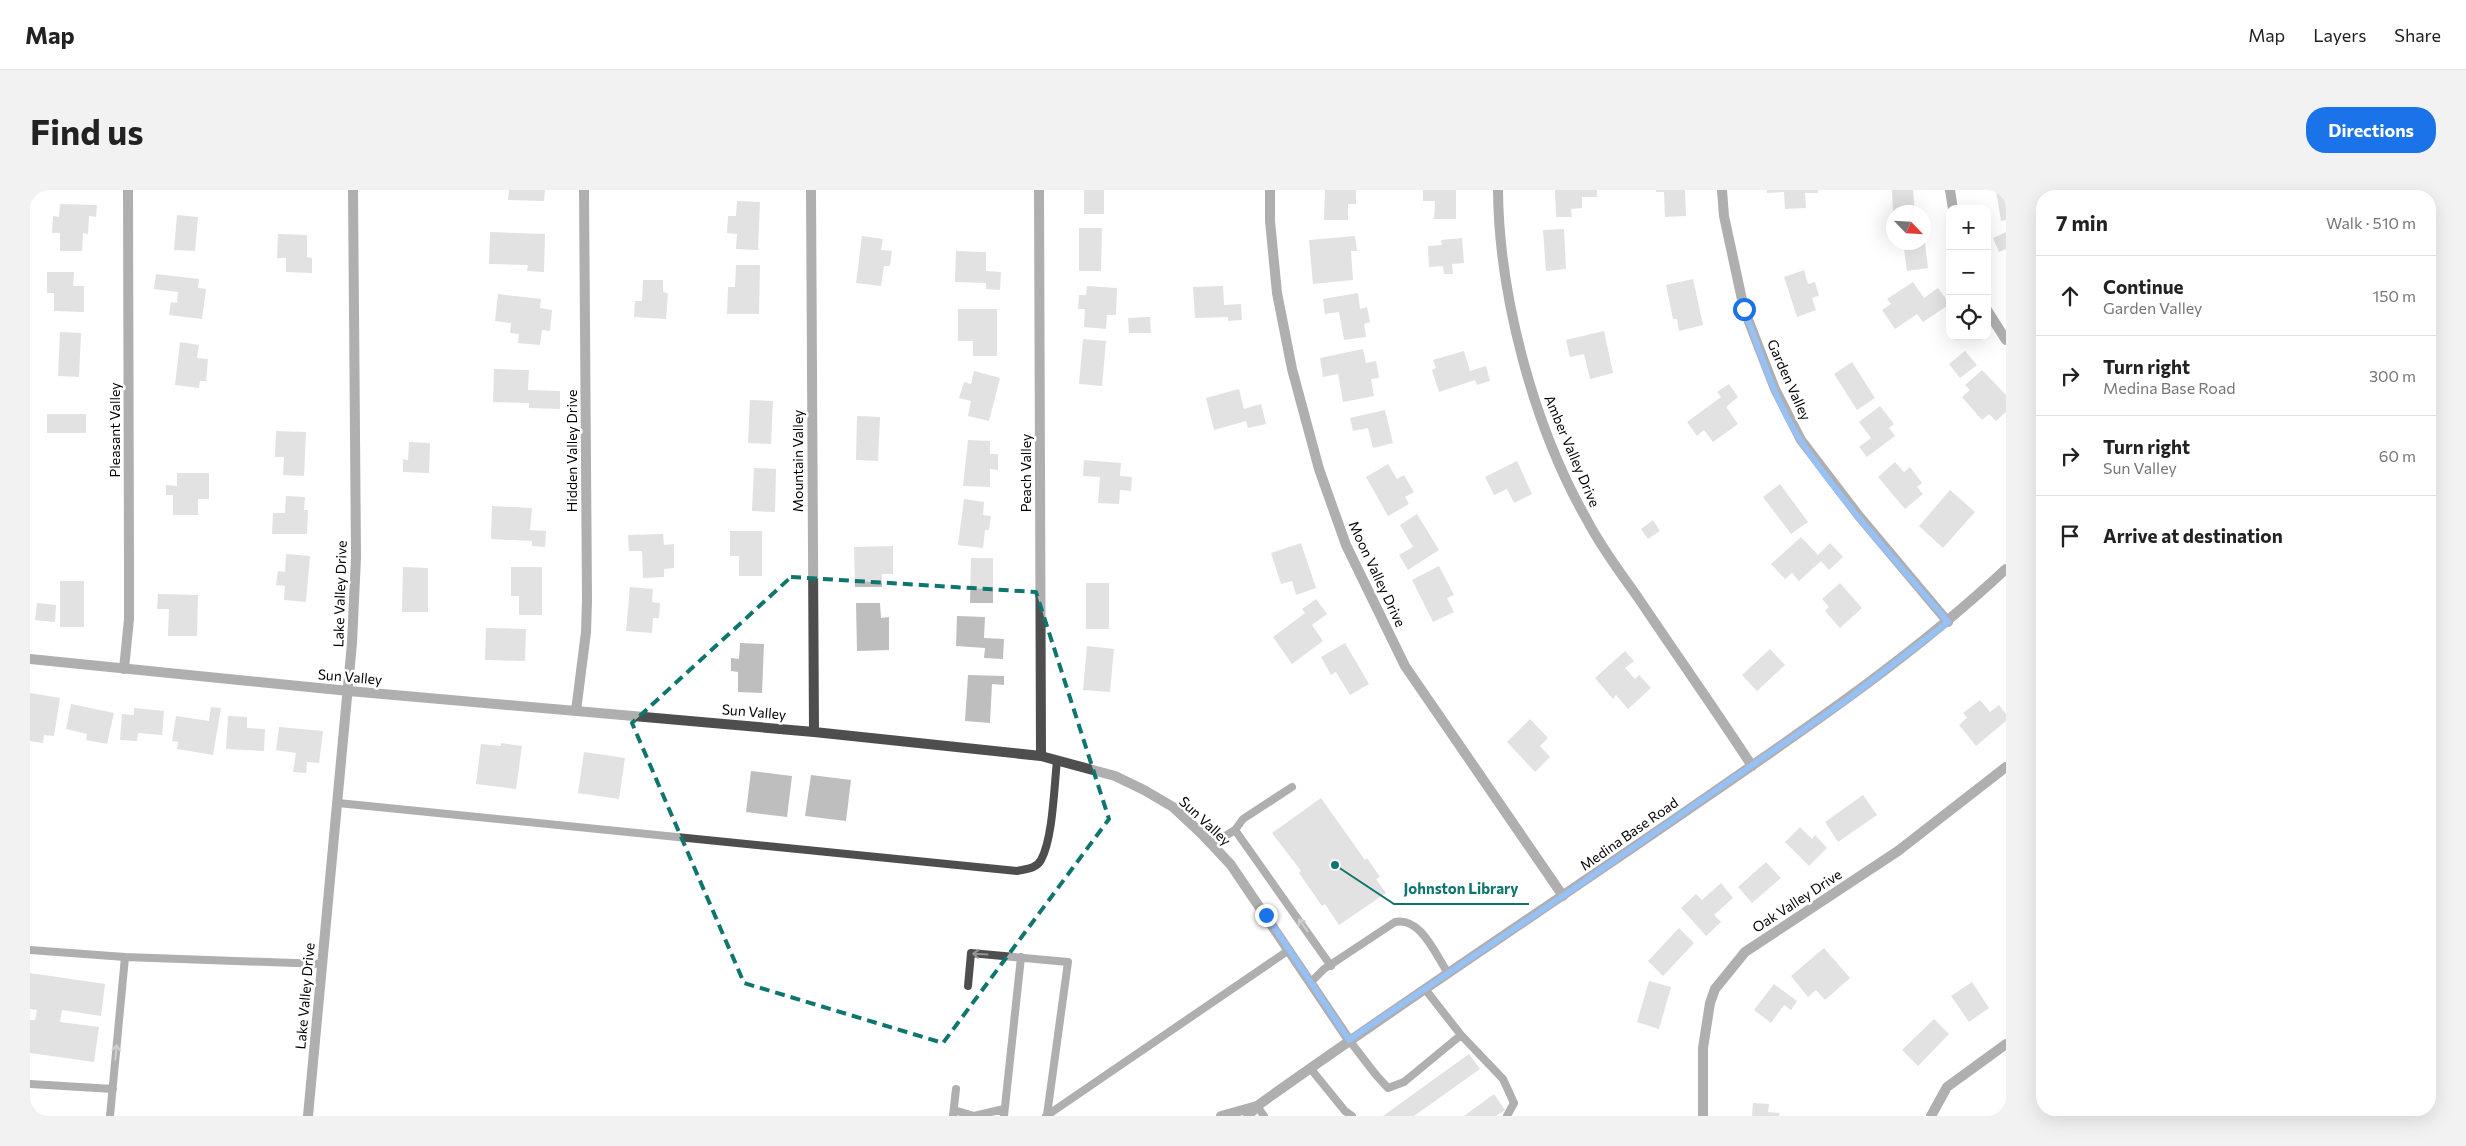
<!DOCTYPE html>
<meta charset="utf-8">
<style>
body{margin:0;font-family:Commissioner,sans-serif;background:#f2f2f2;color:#222}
.controls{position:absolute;right:15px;top:15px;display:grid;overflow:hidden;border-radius:10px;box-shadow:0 5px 20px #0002}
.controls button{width:45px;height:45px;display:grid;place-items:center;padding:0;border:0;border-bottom:1px solid #e0e0e0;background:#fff;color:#222;font:25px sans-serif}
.compass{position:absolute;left:1856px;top:15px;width:45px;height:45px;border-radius:50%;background:#fff;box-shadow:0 5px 20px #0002;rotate:115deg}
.stop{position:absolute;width:15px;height:15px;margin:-11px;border:4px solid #1a73e8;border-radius:50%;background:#fff}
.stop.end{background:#1a73e8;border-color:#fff;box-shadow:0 1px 5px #0008}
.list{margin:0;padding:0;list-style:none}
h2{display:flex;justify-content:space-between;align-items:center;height:65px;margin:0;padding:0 20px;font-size:21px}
h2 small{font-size:16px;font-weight:400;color:#767676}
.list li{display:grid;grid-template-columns:32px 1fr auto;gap:15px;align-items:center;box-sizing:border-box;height:80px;padding:0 20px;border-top:1px solid #e0e0e0}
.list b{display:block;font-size:19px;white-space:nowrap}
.list p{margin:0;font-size:16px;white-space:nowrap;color:#767676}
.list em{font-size:16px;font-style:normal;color:#767676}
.icon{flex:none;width:28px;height:28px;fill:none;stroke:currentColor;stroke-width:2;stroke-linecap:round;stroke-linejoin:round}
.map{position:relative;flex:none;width:1976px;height:926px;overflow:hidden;border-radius:20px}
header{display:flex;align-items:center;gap:30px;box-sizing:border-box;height:70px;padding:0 25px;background:#fff;border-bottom:1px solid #e0e0e0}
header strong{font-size:24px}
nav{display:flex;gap:28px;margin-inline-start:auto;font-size:18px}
.intro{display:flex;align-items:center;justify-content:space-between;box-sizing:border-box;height:120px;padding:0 30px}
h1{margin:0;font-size:35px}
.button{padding:12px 22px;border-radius:20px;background:#1a73e8;color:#fff;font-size:18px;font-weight:700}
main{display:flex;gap:30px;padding:0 30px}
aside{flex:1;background:#fff;border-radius:20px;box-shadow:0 5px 20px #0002}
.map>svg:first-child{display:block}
.building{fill:#bebebe}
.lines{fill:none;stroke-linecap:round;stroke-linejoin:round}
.service{stroke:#4e4e4e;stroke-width:8}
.minor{stroke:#4e4e4e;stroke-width:10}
.tertiary{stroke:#4e4e4e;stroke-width:10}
.oneway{stroke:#959595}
.route{stroke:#1a73e8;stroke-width:6}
.marked{fill:none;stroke:#0f766e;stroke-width:4;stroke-dasharray:10 6;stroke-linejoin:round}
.labels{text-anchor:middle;stroke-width:5;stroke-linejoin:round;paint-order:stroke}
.street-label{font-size:14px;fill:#000;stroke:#fff}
.leader{fill:none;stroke:#0f766e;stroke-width:2}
.callout-dot{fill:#0f766e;stroke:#fff;stroke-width:2}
.callout-label{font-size:15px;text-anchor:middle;font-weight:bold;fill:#0f766e;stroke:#fff;stroke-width:5;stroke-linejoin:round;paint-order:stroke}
</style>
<header>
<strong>Map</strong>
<nav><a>Map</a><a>Layers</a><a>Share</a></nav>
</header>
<div class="intro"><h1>Find us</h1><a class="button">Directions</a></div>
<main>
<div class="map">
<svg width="1976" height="926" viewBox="0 0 1976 926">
<rect width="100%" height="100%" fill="#fff"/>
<path class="building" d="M479 0H515L514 11 478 10Z
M1054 0H1074V24H1054Z
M1295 0H1326V14H1318V30H1294Z
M1393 0H1426V29H1404L1405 11H1393Z
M1525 0H1567V7H1552V18L1541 19 1542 27H1526Z
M1626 0H1655L1656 26 1635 27 1634 2H1626Z
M1737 0H1788V3H1775L1776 18 1755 19 1754 2 1737 3Z
M1862 0H1883L1885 22H1863Z
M1966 0H1976V30L1971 31Z
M707 11 730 12 728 60 706 59 707 44 697 43 698 26H706Z
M30 14 67 15 66 27 59 26 58 44 53 43 52 61H30V43H22L23 26 29 27Z
M147 25 168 27 165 61 144 60Z
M1049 38H1072L1071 81H1049Z
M1534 39 1536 79 1516 81 1513 40Z
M460 42 515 44 514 82 497 81 498 75 459 74Z
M1976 42V59L1969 62 1963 48Z
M248 44 277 45V67L282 68V83L256 82V68H247Z
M832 46 853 49 851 60 862 61 860 76H854L851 96 826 93Z
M1325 46 1327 61H1321L1323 90 1283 94 1279 50Z
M1432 48 1434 73 1422 74 1423 84H1414L1413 76 1399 77 1398 56 1412 55 1411 50Z
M1873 52H1895L1898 78 1877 81Z
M926 61 956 62V81L971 82 970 100 956 99V93L925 92Z
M706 75H730L729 124H697L698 97H705Z
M1774 80 1778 94 1785 92 1789 106 1782 108 1786 120 1767 127 1754 87Z
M17 82H44L43 96H54V122L24 121V103H17Z
M126 84 169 89 168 98 176 99 172 129 139 125 141 112 147 113 148 102 124 99Z
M1663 89 1673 135 1649 141 1647 129H1643L1636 95Z
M613 90H633V102L638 103 636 129 604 127 605 111H612Z
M1883 92 1894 108 1908 98 1920 114 1893 132 1887 124 1865 139 1852 120 1861 114 1857 109Z
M1057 96 1087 98 1086 125H1077L1076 139 1054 137 1055 119H1048L1049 105H1056Z
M1193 96 1194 115 1211 114 1212 130 1198 131V127L1165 128 1163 97Z
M1328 103 1330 119 1337 117 1340 132 1334 134 1336 147 1314 150 1309 122 1295 124 1293 109Z
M468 104 511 109 510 118 522 120 520 141 512 140 510 155 488 153 489 144 480 143 481 133 465 131Z
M928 119H967V166H943V151H928Z
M1120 127 1121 143H1099L1098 128Z
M1574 141 1583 183 1560 189 1554 164 1540 167 1536 150Z
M30 142 51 143 49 187 28 186Z
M1053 149 1076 151 1072 196 1049 194Z
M150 152 169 155 167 168 178 169 176 191H170L169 198 145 195Z
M1333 159 1336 173 1346 171 1349 188 1341 189 1344 206 1313 212 1308 184 1293 187 1290 168Z
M1434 161 1440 181 1456 176 1460 191 1447 195 1445 190 1409 202 1402 180 1406 178 1403 170Z
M1935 161 1947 175 1930 188 1919 174Z
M1822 172 1845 208 1827 220 1804 184Z
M464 179 499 180 498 200 530 201V219L499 218V213L463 212Z
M1952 180 1976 205V222L1966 231 1959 224 1952 230 1932 207 1940 200 1935 195Z
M944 181 970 188 959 231 938 226 941 211 929 208 934 192 941 194Z
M1699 194 1708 207 1696 217 1708 234 1683 252 1674 240 1667 246 1657 232 1691 207 1687 202Z
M1209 199 1214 219 1231 214 1236 234 1218 238 1216 231 1184 240 1176 208Z
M720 210 743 211 741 254 718 253Z
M1850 216 1864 234 1859 238 1865 246 1837 267 1829 257 1841 248 1829 232Z
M1355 220 1363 253 1343 258 1338 238 1323 241 1320 228Z
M17 224H56V243H17Z
M827 226 850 227 848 271 826 270Z
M246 241 276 242 274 286 253 285 254 267H245Z
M938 250 960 251V264H968V280L960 279V297L933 296Z
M379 252 400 253 399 283 373 282V269L378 270Z
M1054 270 1091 273 1090 286 1102 287 1101 301 1090 300 1089 314 1068 313 1070 287 1053 286Z
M1487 271 1502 304 1484 313 1477 299 1464 305 1455 287Z
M1865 272 1874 282 1880 277 1892 293 1887 297 1893 304 1875 319 1848 287Z
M1358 274 1367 289 1374 285 1384 302 1375 307 1379 314 1358 326 1336 287Z
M724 278 746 279 745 322 722 321Z
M147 283H179V309H168V325H143V305H136V295L147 296Z
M1750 294 1778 332 1761 344 1733 307Z
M1920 300 1945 322 1913 358 1889 336Z
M256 306 275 307 274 320H278L277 344H242L243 323H255Z
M934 309 954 312 953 325 961 326 959 340H955L953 358 928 355Z
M462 316 502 318 500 340 516 341 515 357 502 356V351L461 349Z
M1387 324 1409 360 1378 380 1369 365 1383 357 1370 335Z
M1623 330 1630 341 1618 349 1611 339Z
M700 341H732V386H709V366H700Z
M633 344 634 355 644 354V378L634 379V387L613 388 612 361H599L598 345Z
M1771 347 1788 365 1800 353 1813 367 1799 380 1791 371 1769 391 1762 383 1755 389 1741 374Z
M1271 353 1286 398 1266 405 1262 391 1251 394 1241 363Z
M863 356V384H852V397H825L824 357Z
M256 364 280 366 276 412 254 410 255 396 246 395 248 381 255 382Z
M941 368H963V413H940Z
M1409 376 1424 405 1417 408 1424 422 1403 432 1382 390Z
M373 377 398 378V422H372Z
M481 377H512V425H489V406H481Z
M30 391H54V437H30Z
M1056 393H1079V439H1056Z
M1810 393 1832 418 1810 438 1795 421 1799 417 1792 409Z
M600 397 623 399 622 412 630 413 629 428H623L622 443 596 441Z
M128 404 168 405 167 446H138L139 419H127Z
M1286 409 1297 424 1282 435 1293 451 1262 474 1243 447 1275 423 1272 419Z
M7 413 26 415 25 432 5 430Z
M826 413H850L851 428 859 427V460L827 461Z
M927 426 955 427 954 448 974 449 973 469 954 468 955 458 926 456Z
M456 438 496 439 495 471 455 470Z
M710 453 734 454 732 503 708 502V482L701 481V468L709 469Z
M1315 453 1339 494 1320 505 1306 482 1301 485 1291 467Z
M1057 456 1084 459 1080 502 1053 500Z
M1740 459 1755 475 1727 501 1712 485Z
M1595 461 1604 471 1595 478 1605 489 1609 485 1621 498 1598 519 1586 505 1583 509 1565 488Z
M938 485 974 486V495L962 494 960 533 935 531Z
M0 503 30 508 24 546 14 545 13 553 0 551Z
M1950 510 1960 522 1969 515 1976 524V531L1946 556 1929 535 1937 528 1933 523Z
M41 514 84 523 77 554 56 550 57 544 36 539Z
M181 517 191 518 183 565 147 559 148 552 142 551 146 526 179 531Z
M104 518 134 521 132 545 108 543 107 551 90 550 92 524 104 525Z
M198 526 217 527V538L235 539 234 561 196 559Z
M1500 529 1518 548 1510 556 1520 567 1505 582 1477 552Z
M249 537 293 541 289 573 277 572 276 583 263 582 266 563 246 560Z
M471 553 492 556 486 599 446 594 451 554 471 556Z
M554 562 595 568 589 609 548 603Z
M721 581 762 586 757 627 716 622Z
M781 585 821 590 816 631 775 626Z
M1833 605 1847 625 1808 652 1795 632Z
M1291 608 1335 670 1337 668 1350 687 1346 689 1356 703 1309 735 1295 714 1292 716 1269 683 1271 681 1242 643Z
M1770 637 1782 649 1785 645 1797 658 1779 676 1755 652Z
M1736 672 1751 688 1722 713 1708 697Z
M1691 693 1703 708 1684 725 1691 732 1676 746 1651 718 1666 704 1672 710Z
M1649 738 1664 753 1633 786 1618 771Z
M1794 758 1820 788 1795 810 1786 800 1778 807 1761 786Z
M0 783 75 794 71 826 32 820 30 832 69 837 64 872 0 863V830H5L7 820 0 819Z
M1619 791 1641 797 1629 839 1607 832Z
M1942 792 1959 818 1939 832 1921 806Z
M1744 794 1767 811 1761 820 1754 815 1741 833 1724 820Z
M1904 829 1919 844 1888 876 1872 860Z
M1439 864 1450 879 1384 926H1353Z
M1464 904 1475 920 1466 926H1434Z
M1723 913 1739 914 1738 922 1750 923 1749 926H1722Z"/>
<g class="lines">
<path class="service" d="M308 613 987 681C996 679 1006 679 1011 670 1023 648 1024 597 1027 571
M1205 640 1301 776
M1182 654 1205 640 1213 629 1262 597
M0 760 95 767 292 774
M1281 792 1294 779 1365 732C1391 727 1405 764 1418 783
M938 796 941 763 1038 772 1017 925
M1395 799 1431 845 1473 889 1484 913 1477 926
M1319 850 1346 885 1358 898 1374 892 1431 845
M1280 878 1315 921 1322 926
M0 894 83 899
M1227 916 1234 926
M924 920 944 926 974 919
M80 926 95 767
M923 926 926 899
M974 926 991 767
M1016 926 1259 760"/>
<path class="minor" d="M781 0 784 542
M1009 0 1011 566
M1240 0V31L1247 103 1262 179 1289 279 1316 355 1375 476 1533 706
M1468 0C1469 107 1504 237 1557 330 1572 359 1593 386 1611 412 1648 467 1686 521 1722 576
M1692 0 1694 26 1714 119 1745 199 1771 250 1829 326 1918 432
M1920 0 1923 19
M1957 120 1976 150
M0 469 319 501 784 542 1011 566 1085 586 1114 600 1143 617 1172 644 1201 675 1319 850
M94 479 99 429V374L98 0
M546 521 556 442 557 410 554 0
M278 926 322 453 326 367 323 0
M1673 926V858L1680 813 1685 799 1715 762 1868 661 1976 577
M1901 926 1917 897 1976 854"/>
<path class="tertiary" d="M1191 926 1227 916
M1218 926 1227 916C1375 810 1528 710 1678 606 1781 535 1884 465 1976 379"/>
</g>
<defs><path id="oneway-shaft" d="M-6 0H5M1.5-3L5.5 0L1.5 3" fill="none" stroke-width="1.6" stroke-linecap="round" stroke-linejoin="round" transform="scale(1.25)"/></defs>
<g class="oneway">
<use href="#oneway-shaft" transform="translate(1273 735) rotate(-126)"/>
<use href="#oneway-shaft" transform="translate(950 764) rotate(-177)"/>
<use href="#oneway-shaft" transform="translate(86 862) rotate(-85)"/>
</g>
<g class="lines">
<path class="route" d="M1236 725 1319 850 1533 706 1818 509 1918 432C1869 374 1813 314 1771 251 1745 212 1731 163 1714 119"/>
</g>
<path d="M0 0H1976V926H0ZM761 387 1006 402 1079 629 913 853 714 793 602 533Z" fill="#fff" fill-opacity=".55" fill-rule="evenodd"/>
<path class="marked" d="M761 387 1006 402 1079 629 913 853 714 793 602 533Z"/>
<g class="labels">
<g class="street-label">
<text transform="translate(1759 190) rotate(66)" y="5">Garden Valley</text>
<text transform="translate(85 240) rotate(-90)" y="5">Pleasant Valley</text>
<text transform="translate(542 261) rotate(-90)" y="5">Hidden Valley Drive</text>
<text transform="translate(1542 261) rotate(67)" y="5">Amber Valley Drive</text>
<text transform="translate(768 271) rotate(-90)" y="5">Mountain Valley</text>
<text transform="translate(996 283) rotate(-90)" y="5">Peach Valley</text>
<text transform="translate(1347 384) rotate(65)" y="5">Moon Valley Drive</text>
<text transform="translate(310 404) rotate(-88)" y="5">Lake Valley Drive</text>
<text transform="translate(320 487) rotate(5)" y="5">Sun Valley</text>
<text transform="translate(724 522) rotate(5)" y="5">Sun Valley</text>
<text transform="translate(1175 631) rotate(43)" y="5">Sun Valley</text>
<text transform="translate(1599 644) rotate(-35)" y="5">Medina Base Road</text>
<text transform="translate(1767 711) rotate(-33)" y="5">Oak Valley Drive</text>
<text transform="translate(275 806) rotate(-85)" y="5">Lake Valley Drive</text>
</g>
</g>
<path class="leader" d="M1305 675L1364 714H1499"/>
<circle class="callout-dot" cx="1305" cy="675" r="5"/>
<g class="callout-label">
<text x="1431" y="704">Johnston Library</text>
</g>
</svg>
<div class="controls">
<button>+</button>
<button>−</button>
<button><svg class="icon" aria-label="locate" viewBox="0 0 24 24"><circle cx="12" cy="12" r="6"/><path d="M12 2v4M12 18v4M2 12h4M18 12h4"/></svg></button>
</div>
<svg class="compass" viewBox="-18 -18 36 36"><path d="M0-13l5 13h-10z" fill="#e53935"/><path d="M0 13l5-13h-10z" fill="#767676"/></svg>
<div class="stop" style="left:1714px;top:119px"></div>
<div class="stop end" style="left:1236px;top:725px"></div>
</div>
<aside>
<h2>7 min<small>Walk · 510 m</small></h2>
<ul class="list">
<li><svg class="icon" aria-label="ahead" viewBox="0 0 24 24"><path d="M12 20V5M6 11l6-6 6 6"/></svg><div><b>Continue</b><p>Garden Valley</p></div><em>150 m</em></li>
<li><svg class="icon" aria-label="right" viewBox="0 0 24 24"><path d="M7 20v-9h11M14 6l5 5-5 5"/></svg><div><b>Turn right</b><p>Medina Base Road</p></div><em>300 m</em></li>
<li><svg class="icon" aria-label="right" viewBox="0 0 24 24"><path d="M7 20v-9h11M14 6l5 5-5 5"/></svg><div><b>Turn right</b><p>Sun Valley</p></div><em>60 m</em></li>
<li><svg class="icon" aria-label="arrive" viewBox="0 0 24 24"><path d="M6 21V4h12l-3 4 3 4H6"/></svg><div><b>Arrive at destination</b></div></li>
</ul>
</aside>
</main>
